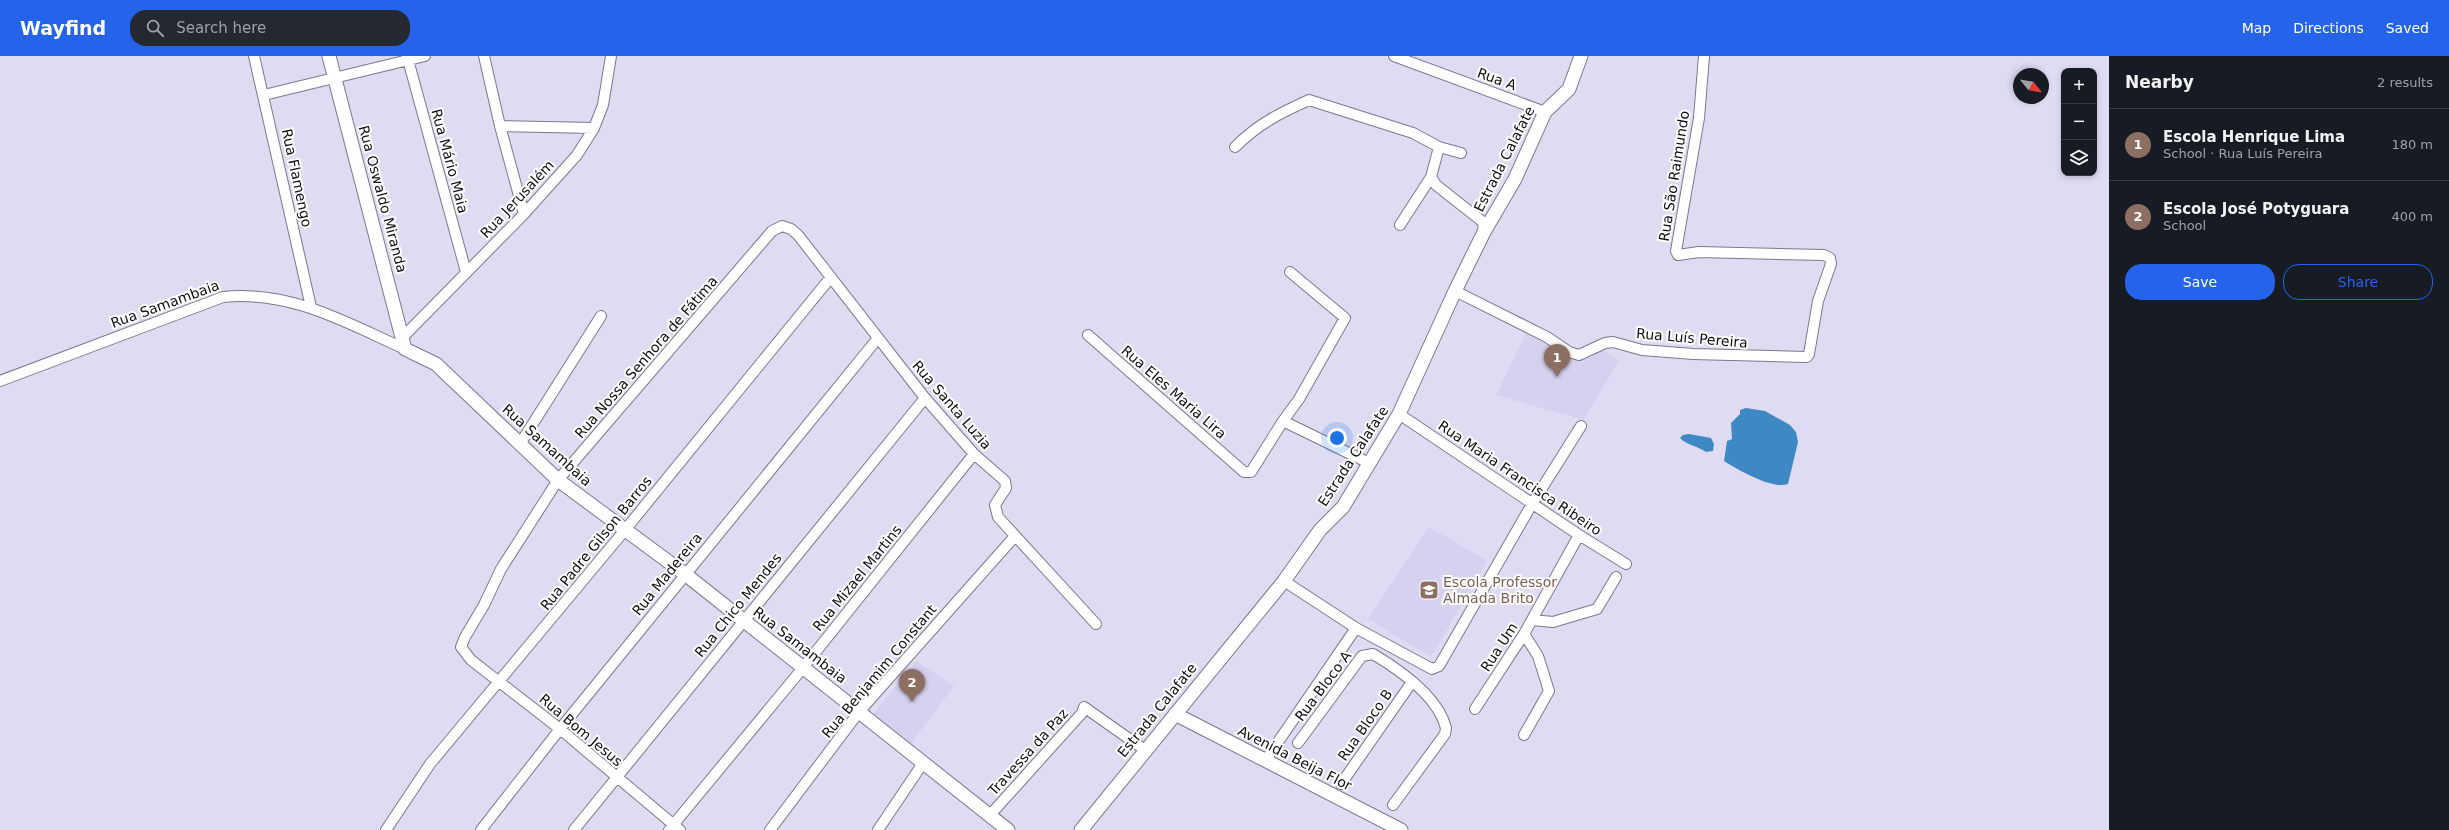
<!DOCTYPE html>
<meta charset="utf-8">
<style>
body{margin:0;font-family:"DejaVu Sans",sans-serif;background:#242831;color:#f1f3f6}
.controls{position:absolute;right:12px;top:12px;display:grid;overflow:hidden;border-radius:8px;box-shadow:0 2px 6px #0003}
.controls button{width:36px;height:36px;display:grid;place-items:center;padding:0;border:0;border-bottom:1px solid #363941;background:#171b24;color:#f1f3f6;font:20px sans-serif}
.compass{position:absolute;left:2013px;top:12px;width:36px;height:36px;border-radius:50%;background:#171b24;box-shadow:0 2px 6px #0003;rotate:120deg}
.you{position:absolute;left:1337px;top:382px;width:14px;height:14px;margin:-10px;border:3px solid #fff;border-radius:50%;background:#1a73e8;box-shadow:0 0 0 6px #1a73e833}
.badge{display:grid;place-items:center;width:26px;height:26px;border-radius:50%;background:#2563eb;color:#fff;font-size:13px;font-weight:700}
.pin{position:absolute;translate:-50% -33px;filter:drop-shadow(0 1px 2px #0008)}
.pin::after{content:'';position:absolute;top:21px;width:14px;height:12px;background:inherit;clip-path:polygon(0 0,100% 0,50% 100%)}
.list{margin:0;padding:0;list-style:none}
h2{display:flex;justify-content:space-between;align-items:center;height:52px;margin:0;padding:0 16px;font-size:17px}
h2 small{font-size:13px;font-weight:400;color:#9ea1a6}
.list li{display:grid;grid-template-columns:26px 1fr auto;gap:12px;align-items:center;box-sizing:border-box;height:72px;padding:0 16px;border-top:1px solid #363941}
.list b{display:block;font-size:15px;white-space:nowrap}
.list p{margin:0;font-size:13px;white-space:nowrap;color:#9ea1a6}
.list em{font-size:13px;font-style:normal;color:#9ea1a6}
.actions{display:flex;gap:8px;padding:12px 16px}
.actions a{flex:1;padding:9px 0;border:1px solid #2563eb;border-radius:16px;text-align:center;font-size:14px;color:#2563eb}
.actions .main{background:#2563eb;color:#fff}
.icon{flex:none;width:22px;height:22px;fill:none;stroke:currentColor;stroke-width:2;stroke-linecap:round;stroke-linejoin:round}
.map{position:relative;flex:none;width:2109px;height:774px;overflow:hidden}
header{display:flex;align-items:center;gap:24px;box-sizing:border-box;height:56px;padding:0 20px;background:#2563eb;color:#fff}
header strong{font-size:19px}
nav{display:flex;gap:22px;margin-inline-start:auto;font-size:14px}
.search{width:280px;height:36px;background:#242831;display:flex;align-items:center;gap:10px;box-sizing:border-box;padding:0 14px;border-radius:16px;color:#9ea1a6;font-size:15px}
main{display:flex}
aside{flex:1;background:#171b24}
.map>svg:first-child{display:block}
.built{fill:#d6d1ef}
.water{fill:#3e89c4}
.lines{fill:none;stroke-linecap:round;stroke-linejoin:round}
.minor-casing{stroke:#7c788d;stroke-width:12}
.tertiary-casing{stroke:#7c788d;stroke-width:15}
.minor{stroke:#fff;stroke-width:10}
.tertiary{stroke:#fff;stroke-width:13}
.labels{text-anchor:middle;stroke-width:4;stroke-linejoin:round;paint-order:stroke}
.street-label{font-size:14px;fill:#0e0d14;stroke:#fff}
.education-label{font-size:14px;fill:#785e54;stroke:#fff;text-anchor:start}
</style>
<header>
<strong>Wayfind</strong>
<div class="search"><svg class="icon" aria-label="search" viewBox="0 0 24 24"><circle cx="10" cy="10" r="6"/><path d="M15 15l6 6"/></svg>Search here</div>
<nav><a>Map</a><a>Directions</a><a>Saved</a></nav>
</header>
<main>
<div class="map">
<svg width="2109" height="774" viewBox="0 0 2109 774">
<rect width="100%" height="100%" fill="#dfdbf2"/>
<path class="built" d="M1527 275 1571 299 1587 302 1603 293 1619 304 1584 364 1496 339Z
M1429 471 1487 505 1431 601 1368 563Z
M916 605 954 630 910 689 870 662Z"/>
<path class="water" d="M1746 352 1765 355 1790 369 1796 376 1798 386 1788 428C1772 434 1737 413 1724 405L1727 385 1732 383 1731 367 1740 358V354Z
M1689 378 1711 382 1714 388 1713 395 1706 396C1698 390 1688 390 1680 382L1683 379Z"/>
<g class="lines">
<defs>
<path id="minor" d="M254 0 311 251
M407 0 466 216
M484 0 500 70 524 158
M1394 0 1545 56
M264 39 425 0
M500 70 594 72
M1235 91C1258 68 1280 57 1309 44L1413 77 1439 91 1431 121 1436 129 1483 166 1484 176
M1439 91 1461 97
M1400 169 1431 121
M1455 235 1547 281 1569 296 1579 299 1605 287 1613 286 1642 294 1693 298 1807 301 1809 298 1818 245 1831 208 1830 202 1824 199 1699 196 1678 199 1676 195 1699 62 1704 0
M1088 279 1244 416H1251L1283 365 1369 407
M402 282 524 158 577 99 594 72 603 49 611 0
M0 325 223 241C290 234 345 266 405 293
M1399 358 1579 479 1626 508
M1283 365 1299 343 1345 262 1290 216
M520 388 601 260
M1284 525 1356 572 1432 613 1439 610 1532 448 1581 370
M1532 564 1553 566 1597 553 1616 521
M1475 653 1524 578 1579 479
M1524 679 1549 635 1538 600 1524 578
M1298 687 1362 600 1373 598C1400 614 1438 640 1446 672L1445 678 1393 749
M1265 705 1356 572
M1341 728 1412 626
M990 759 1082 657 1084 651 1145 694
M386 774 430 708 625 474 831 221
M481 774 560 673 878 282
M574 774 925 342
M669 774 802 613 974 398
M680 774 560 673 471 604 461 591 465 581 484 549 501 513 558 424 772 175 782 170 791 173 798 179 925 342 974 398 1005 425 1006 432 995 449 998 461 1096 568
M770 774 859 656 1015 480
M878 774 923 707"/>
<path id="tertiary" d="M329 0 405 293 436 308 558 424 685 518 1008 774
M1175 658 1401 774
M1081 774 1284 525 1320 474 1343 451 1399 358 1455 235 1484 176 1515 123 1545 56 1569 33 1581 0"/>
</defs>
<use href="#minor" class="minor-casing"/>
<use href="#tertiary" class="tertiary-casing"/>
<use href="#minor" class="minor"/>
<use href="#tertiary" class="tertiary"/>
</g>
<defs>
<symbol id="school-square" viewBox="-11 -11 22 22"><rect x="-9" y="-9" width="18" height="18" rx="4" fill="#8d6e63" stroke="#fff"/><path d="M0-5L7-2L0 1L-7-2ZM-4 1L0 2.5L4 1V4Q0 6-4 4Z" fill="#fff"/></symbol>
</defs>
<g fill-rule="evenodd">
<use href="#school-square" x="1418" y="523" width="22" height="22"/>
</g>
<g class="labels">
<g class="street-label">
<text transform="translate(1497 23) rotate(20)" y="5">Rua A</text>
<text transform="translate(1504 103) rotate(-63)" y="5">Estrada Calafate</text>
<text transform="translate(450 105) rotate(75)" y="5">Rua Mário Maia</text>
<text transform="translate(1674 120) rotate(-81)" y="5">Rua São Raimundo</text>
<text transform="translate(297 122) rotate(78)" y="5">Rua Flamengo</text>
<text transform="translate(383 143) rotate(75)" y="5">Rua Oswaldo Miranda</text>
<text transform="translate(517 143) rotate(-47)" y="5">Rua Jerusalém</text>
<text transform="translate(165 248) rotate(-20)" y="5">Rua Samambaia</text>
<text transform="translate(1692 282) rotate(5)" y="5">Rua Luís Pereira</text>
<text transform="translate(646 301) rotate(-49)" y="5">Rua Nossa Senhora de Fátima</text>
<text transform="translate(1174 336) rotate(41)" y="5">Rua Eles Maria Lira</text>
<text transform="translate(952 349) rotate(49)" y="5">Rua Santa Luzia</text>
<text transform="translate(547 389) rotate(42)" y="5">Rua Samambaia</text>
<text transform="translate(1353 400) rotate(-57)" y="5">Estrada Calafate</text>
<text transform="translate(1520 422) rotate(34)" y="5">Rua Maria Francisca Ribeiro</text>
<text transform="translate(596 487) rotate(-51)" y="5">Rua Padre Gilson Barros</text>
<text transform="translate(667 518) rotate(-51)" y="5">Rua Madereira</text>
<text transform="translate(857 522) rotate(-51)" y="5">Rua Mizael Martins</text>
<text transform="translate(738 549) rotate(-51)" y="5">Rua Chico Mendes</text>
<text transform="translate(800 589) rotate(38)" y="5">Rua Samambaia</text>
<text transform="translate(1499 591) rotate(-57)" y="5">Rua Um</text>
<text transform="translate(879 615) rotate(-50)" y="5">Rua Benjamim Constant</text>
<text transform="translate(1323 630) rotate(-53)" y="5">Rua Bloco A</text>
<text transform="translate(1157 654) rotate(-51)" y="5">Estrada Calafate</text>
<text transform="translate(1365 669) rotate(-55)" y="5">Rua Bloco B</text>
<text transform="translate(581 674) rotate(40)" y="5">Rua Bom Jesus</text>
<text transform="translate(1028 696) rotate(-48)" y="5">Travessa da Paz</text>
<text transform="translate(1295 702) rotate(27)" y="5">Avenida Beija Flor</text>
</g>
<g class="education-label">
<text x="1443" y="531">Escola Professor<tspan x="1443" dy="16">Almada Brito</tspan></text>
</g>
</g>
</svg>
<div class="controls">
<button>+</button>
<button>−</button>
<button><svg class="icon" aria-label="layers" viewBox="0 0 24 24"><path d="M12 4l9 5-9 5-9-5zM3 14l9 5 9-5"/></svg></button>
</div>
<svg class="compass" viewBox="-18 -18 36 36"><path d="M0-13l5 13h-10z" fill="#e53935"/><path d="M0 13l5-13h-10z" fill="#9ea1a6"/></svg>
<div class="you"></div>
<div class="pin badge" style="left:1557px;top:321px;background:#8d6e63">1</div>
<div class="pin badge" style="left:912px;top:646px;background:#8d6e63">2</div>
</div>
<aside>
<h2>Nearby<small>2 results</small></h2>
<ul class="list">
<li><span class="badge" style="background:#8d6e63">1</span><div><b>Escola Henrique Lima</b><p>School · Rua Luís Pereira</p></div><em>180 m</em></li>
<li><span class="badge" style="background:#8d6e63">2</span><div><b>Escola José Potyguara</b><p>School</p></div><em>400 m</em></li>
</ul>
<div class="actions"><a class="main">Save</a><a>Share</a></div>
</aside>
</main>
